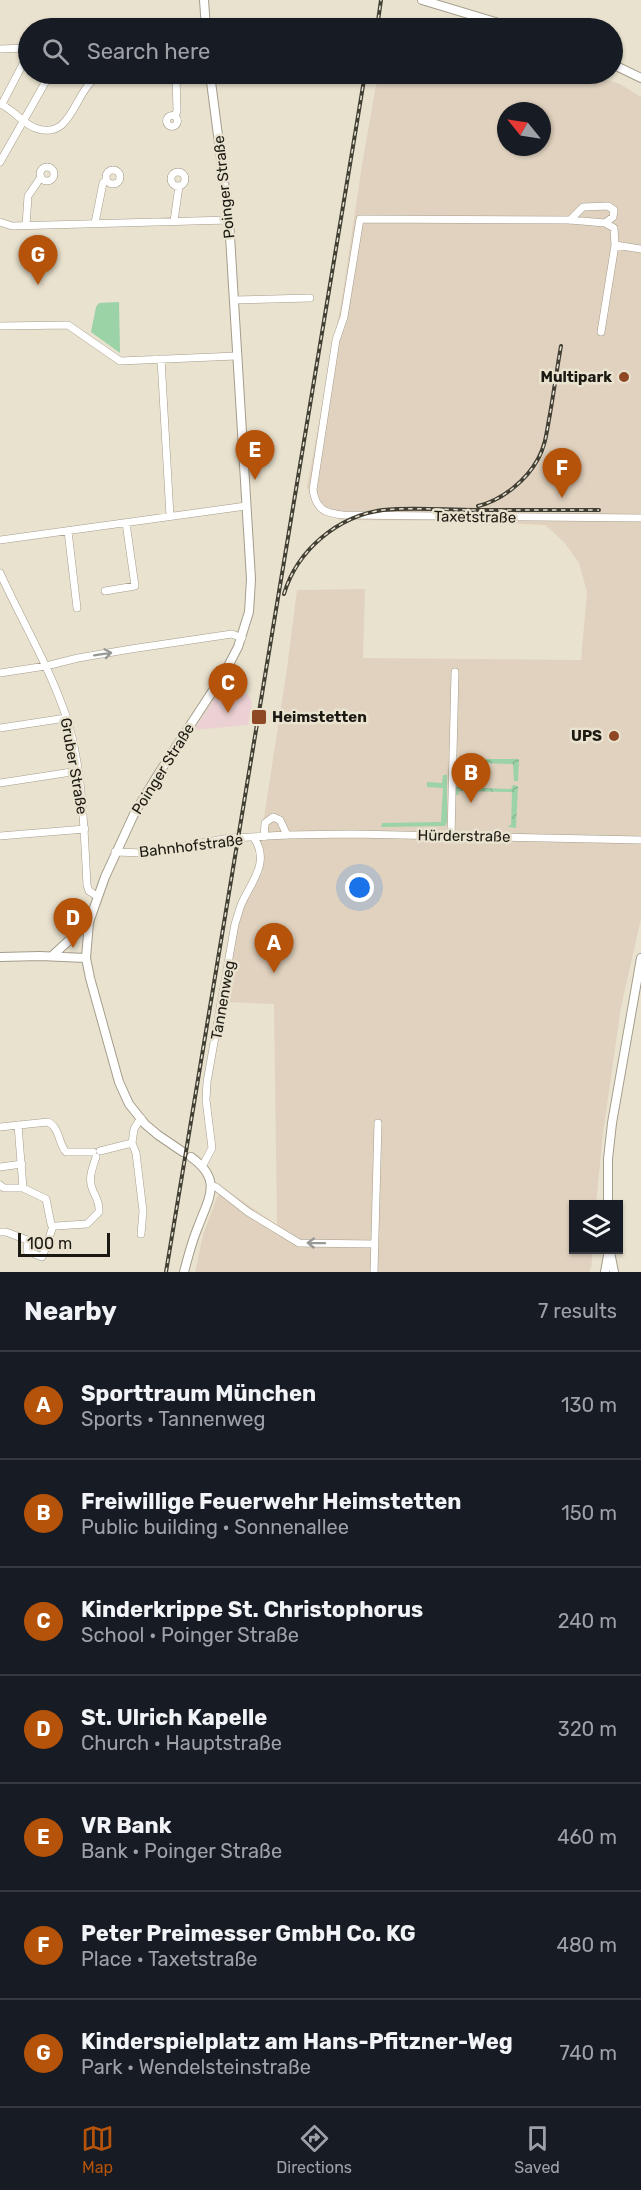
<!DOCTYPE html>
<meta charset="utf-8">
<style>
body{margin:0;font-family:Rubik,sans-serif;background:#242831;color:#f1f3f6}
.controls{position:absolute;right:18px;bottom:18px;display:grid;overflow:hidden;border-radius:0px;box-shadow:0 2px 4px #0004}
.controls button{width:54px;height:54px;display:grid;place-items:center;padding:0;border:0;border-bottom:2px solid #363941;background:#171b24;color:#f1f3f6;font:30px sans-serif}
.compass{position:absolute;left:497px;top:102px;width:54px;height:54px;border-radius:50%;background:#171b24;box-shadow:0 2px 4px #0004;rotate:300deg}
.scale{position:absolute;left:18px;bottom:15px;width:92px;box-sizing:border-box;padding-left:6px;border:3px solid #1b1912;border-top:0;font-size:16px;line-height:21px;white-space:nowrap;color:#1b1912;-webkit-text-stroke:4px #e9e2cf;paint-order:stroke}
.you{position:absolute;left:360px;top:888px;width:21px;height:21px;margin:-15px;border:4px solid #fff;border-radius:50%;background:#1a73e8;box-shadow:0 0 0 9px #1a73e833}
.badge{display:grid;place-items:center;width:39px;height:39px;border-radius:50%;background:#b45309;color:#fff;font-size:20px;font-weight:700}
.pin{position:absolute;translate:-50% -50px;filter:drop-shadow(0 2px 3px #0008)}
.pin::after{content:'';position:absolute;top:32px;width:21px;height:18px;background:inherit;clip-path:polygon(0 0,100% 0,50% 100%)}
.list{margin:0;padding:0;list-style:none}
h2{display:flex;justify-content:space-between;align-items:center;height:78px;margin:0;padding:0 24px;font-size:26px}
h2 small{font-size:20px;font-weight:400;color:#9ea1a6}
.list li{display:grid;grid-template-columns:39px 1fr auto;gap:18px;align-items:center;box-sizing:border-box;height:108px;padding:0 24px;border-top:2px solid #363941}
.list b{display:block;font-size:22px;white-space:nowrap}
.list p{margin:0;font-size:20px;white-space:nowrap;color:#9ea1a6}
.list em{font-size:20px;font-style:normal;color:#9ea1a6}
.icon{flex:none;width:33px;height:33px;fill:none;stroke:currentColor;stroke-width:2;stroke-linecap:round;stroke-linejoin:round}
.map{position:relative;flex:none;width:641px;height:1272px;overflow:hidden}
.search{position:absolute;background:#171b24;box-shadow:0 2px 4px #0004;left:18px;right:18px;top:18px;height:66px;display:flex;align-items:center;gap:15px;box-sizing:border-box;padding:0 21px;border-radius:33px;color:#9ea1a6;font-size:22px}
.sheet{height:834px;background:#171b24}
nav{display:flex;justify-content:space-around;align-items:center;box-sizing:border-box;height:84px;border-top:2px solid #363941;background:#171b24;font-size:16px;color:#9ea1a6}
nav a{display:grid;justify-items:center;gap:3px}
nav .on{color:#b45309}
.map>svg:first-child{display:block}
.commercial{fill:#e1d2bf;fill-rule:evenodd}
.education{fill:#ecd1d4}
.green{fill:#9bd2a6}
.forest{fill:url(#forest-crowns)}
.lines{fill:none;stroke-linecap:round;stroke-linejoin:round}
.minor-casing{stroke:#a49d8b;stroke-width:8}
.tertiary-casing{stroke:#a49d8b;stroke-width:10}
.minor{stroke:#fff;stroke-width:7}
.tertiary{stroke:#fff;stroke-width:8}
.rail-casing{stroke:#423f35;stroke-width:4}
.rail{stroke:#e9e2cf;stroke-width:1.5;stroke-dasharray:4.5;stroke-linecap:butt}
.oneway{stroke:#989894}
.poi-dot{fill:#8f4824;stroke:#e9e2cf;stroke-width:2}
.labels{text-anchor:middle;stroke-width:5;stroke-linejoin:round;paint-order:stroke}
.street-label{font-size:15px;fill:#1b1912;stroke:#e9e2cf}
.poi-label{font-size:15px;font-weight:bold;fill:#1b1912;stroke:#e9e2cf;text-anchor:end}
</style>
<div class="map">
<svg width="641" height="1272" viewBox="0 0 641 1272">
<defs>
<pattern id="forest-crowns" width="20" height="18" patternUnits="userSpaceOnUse" patternTransform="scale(1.5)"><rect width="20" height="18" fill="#9bd2a6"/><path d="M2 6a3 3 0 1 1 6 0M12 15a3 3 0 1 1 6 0" fill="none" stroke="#85b48e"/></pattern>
</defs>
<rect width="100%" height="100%" fill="#e9e2cf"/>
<path class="commercial" d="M378 74H590L620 84 641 97V919L621 1007 603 1133 596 1204H574V1250H593L591 1268 589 1272H195L203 1235 217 1197 224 1188 277 1225 274 1004 226 1002 237 925 243 908 263 871 260 843 287 668 297 590 365 589 363 658 581 660 587 592 579 563 564 542 545 525 461 521 342 520 321 514 312 501 307 487 343 292 362 165ZM506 111H542V147H506Z"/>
<path class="education" d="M225 682 248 695 252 702 248 725 194 730Z"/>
<path class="green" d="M119 302 120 353 91 332 96 307 99 303Z
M443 775H447V822L445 826 381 827 382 823 441 822 443 788 427 787V782L442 783Z"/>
<path class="forest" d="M457 759H519L518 781H514L513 764 481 763 461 766V777L456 776Z
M513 785 518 786 516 828 507 827 511 825 512 792 459 791 458 795H456V787L511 789Z"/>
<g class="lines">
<defs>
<path id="minor" d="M0 49 27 48
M0 104C13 109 22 123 35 128 70 141 74 97 92 81 96 78 100 78 105 76L210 75
M2 104 26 58 25 48
M166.5 121a5.5 5.5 0 1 1 11 0a5.5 5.5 0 1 1-11 0Z
M175 116 177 111 176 75
M0 162 50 74
M40 174a7 7 0 1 1 14 0a7 7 0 1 1-14 0Z
M106 177a7 7 0 1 1 14 0a7 7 0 1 1-14 0Z
M171 179a7 7 0 1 1 14 0a7 7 0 1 1-14 0Z
M570 220 583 207 608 206 614 210 613 217 605 223
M174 221 179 186
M0 222 12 226 229 220
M95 223 103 183 106 180
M26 226 28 196 41 177
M615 245 641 249
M234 300 310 298
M0 326 68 325 120 361 236 356
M601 332 615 245 614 228 605 223 570 220 360 219 344 317 336 340 313 490C316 509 324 513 343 515L641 518
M161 359 170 516
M68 531 77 608
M0 540 246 506
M0 573C22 621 49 666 66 716 83 767 84 831 87 885L89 891 97 896
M105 591 135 586 126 523
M0 673 46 666 78 658 131 649 232 634 242 638
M0 728 66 718
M0 783 78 771
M0 836 85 829
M451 836 455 672
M264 837 265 823 273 817 280 820 287 835
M115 852 144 853 230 838 287 835 352 834 641 840
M141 1118 134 1129 132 1143 136 1153 143 1211 141 1234
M18 1125 23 1188 46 1199 51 1224
M0 1127 48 1122C60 1128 58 1143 66 1152H93
M100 1151 132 1143
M203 1165 212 1148 206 1100 207 1082 235 924C237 918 239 911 241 905 250 883 271 863 254 838
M0 1167 22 1164
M0 1185 4 1188H23
M212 1186 216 1187 248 1212 299 1243 374 1244
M56 1226 87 1224 99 1212C100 1201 95 1197 92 1188 88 1177 93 1167 96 1157
M0 1232H6L46 1247 52 1229
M28 1240 27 1251 42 1257 46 1247
M374 1272 378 1123"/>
<path id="tertiary" d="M204 0 206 28
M422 0 515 28
M612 64 641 78
M52 956 89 922
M0 957 40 956 86 958
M183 1152 158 1135 145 1124 129 1104 119 1082 90 978 86 958 89 922 105 877 135 812 157 776 225 672 238 647 249 612 251 579 229 220 210 74
M608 1204V1159L612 1123 641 958
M610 1252 614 1272
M184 1272C188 1257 192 1241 198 1227 209 1197 223 1180 191 1157
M605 1272 609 1250"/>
</defs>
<use href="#minor" class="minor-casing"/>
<use href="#tertiary" class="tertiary-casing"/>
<use href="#minor" class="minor"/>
<use href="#tertiary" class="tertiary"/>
<defs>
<path id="rail" d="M377 28 381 0
M478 506C502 500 526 481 538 459 546 445 547 429 550 414 554 391 557 368 561 346
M284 594C297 550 338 516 383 510 413 507 445 510 475 510 516 510 557 510 599 510
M166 1272 365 74"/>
</defs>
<use href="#rail" class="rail-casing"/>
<use href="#rail" class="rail"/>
</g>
<defs><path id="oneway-shaft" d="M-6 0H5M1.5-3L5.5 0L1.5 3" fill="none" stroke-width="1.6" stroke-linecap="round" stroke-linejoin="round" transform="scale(1.5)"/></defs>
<g class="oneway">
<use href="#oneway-shaft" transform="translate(103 654) rotate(-9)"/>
<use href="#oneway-shaft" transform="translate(316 1243) rotate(-179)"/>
</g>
<g class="poi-dot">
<circle cx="624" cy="377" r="6"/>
<rect x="251" y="709" width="16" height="16" rx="3"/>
<circle cx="614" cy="736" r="6"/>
</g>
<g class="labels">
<g class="street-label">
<text transform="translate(224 187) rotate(-96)" y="5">Poinger Straße</text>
<text transform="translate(475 517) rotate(1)" y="5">Taxetstraße</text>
<text transform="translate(74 766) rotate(80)" y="5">Gruber Straße</text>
<text transform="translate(163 769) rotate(-58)" y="5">Poinger Straße</text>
<text transform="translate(464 836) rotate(1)" y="5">Hürderstraße</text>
<text transform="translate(191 846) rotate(-7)" y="5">Bahnhofstraße</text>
<text transform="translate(223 1000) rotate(-80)" y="5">Tannenweg</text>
</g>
<g class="poi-label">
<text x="612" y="382">Multipark</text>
<text x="272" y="722" text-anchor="start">Heimstetten</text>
<text x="602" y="741">UPS</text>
</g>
</g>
</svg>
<div class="controls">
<button><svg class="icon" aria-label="layers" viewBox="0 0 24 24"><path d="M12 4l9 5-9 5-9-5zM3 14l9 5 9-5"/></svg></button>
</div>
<svg class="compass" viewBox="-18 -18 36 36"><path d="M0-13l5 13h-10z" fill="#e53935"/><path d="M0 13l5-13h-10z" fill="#9ea1a6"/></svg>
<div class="scale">100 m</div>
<div class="you"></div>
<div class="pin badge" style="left:274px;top:973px">A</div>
<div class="pin badge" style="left:471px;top:803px">B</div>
<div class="pin badge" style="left:228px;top:713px">C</div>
<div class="pin badge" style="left:73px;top:948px">D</div>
<div class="pin badge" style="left:255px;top:480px">E</div>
<div class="pin badge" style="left:562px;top:498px">F</div>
<div class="pin badge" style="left:38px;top:285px">G</div>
<div class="search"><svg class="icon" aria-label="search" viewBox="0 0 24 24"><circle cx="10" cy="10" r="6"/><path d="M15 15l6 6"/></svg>Search here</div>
</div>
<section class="sheet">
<h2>Nearby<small>7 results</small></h2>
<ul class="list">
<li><span class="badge">A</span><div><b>Sporttraum München</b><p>Sports · Tannenweg</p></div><em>130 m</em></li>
<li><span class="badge">B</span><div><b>Freiwillige Feuerwehr Heimstetten</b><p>Public building · Sonnenallee</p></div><em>150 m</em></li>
<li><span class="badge">C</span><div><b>Kinderkrippe St. Christophorus</b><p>School · Poinger Straße</p></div><em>240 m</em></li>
<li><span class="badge">D</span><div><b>St. Ulrich Kapelle</b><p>Church · Hauptstraße</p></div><em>320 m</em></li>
<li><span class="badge">E</span><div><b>VR Bank</b><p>Bank · Poinger Straße</p></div><em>460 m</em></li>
<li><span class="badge">F</span><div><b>Peter Preimesser GmbH Co. KG</b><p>Place · Taxetstraße</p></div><em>480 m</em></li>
<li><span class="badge">G</span><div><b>Kinderspielplatz am Hans-Pfitzner-Weg</b><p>Park · Wendelsteinstraße</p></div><em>740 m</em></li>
</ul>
</section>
<nav>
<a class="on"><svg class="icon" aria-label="map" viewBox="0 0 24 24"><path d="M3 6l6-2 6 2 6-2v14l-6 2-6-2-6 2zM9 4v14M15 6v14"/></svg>Map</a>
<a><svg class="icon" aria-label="directions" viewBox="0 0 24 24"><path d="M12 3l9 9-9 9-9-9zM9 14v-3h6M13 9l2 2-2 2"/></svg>Directions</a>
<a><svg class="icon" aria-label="saved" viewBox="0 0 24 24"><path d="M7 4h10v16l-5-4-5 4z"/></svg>Saved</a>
</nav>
